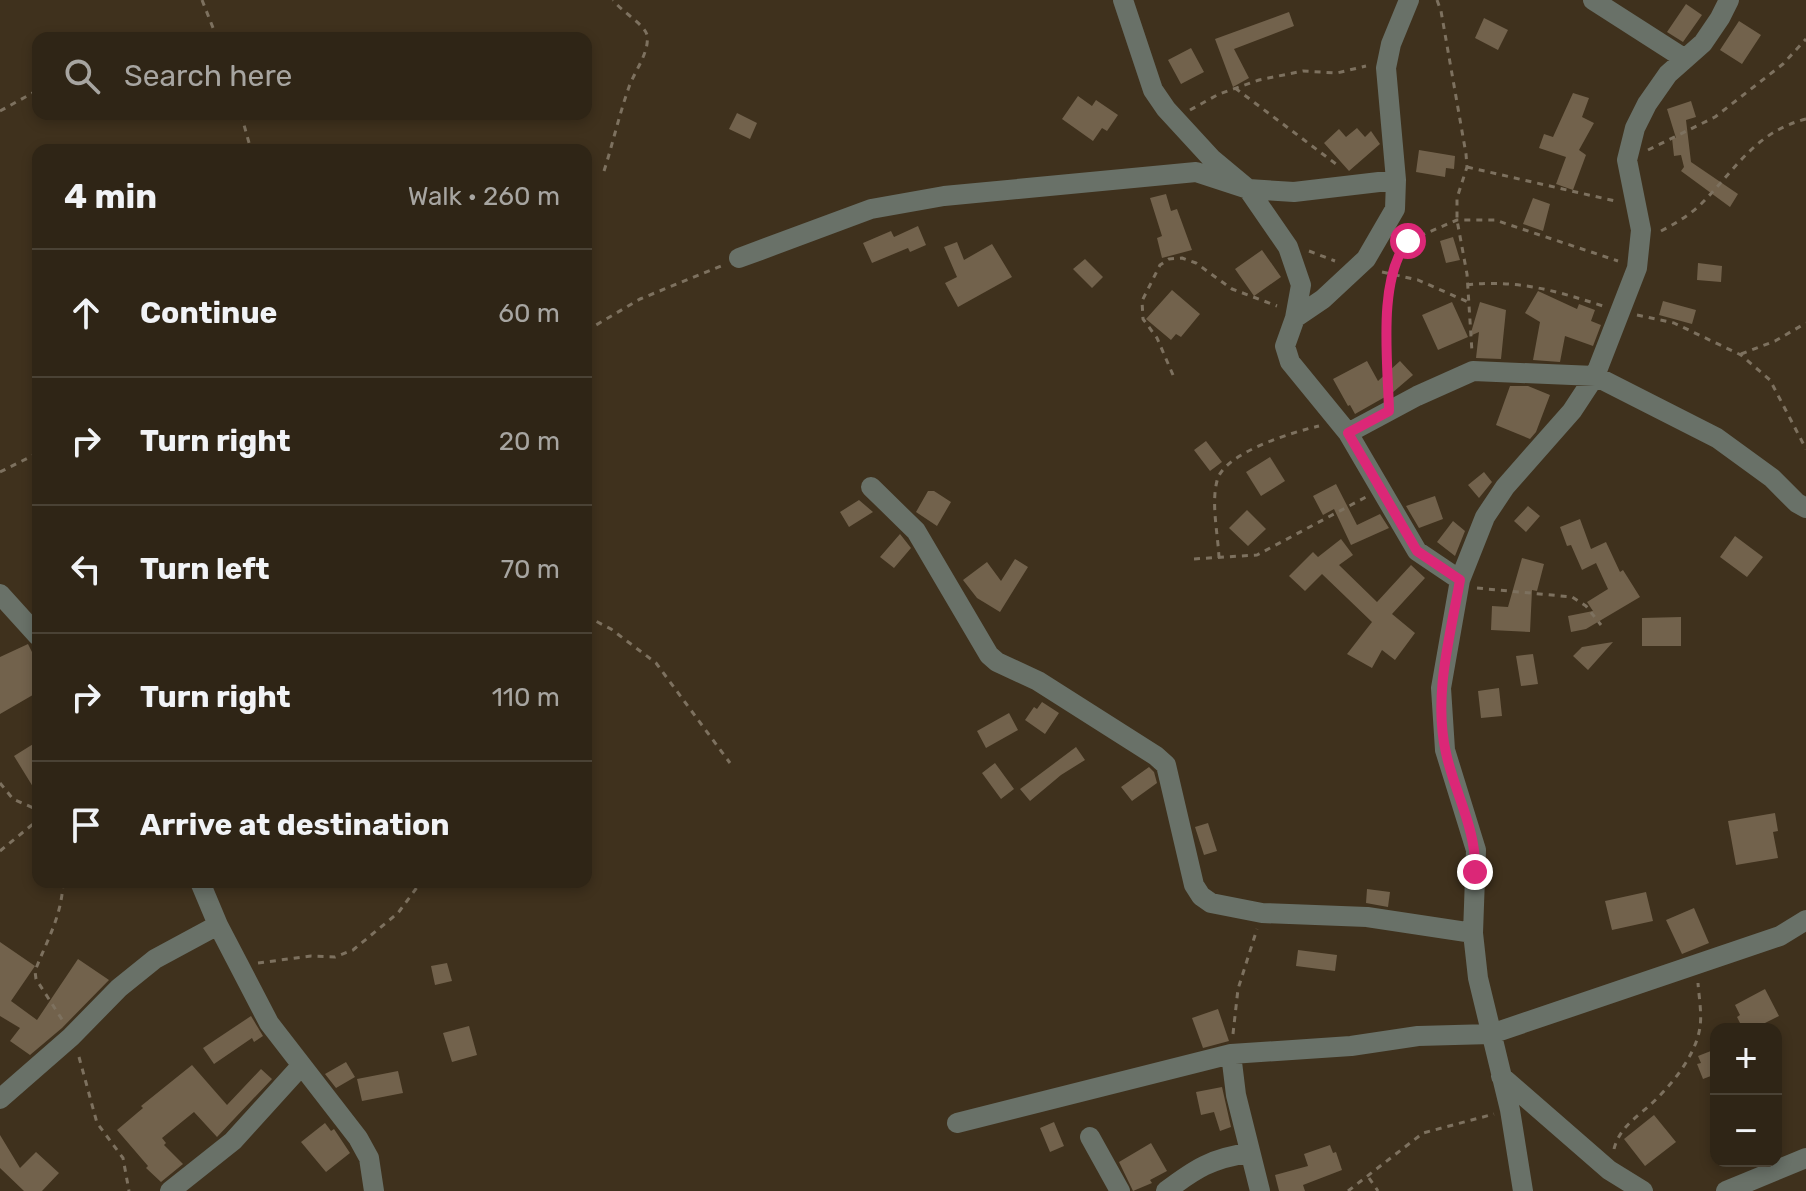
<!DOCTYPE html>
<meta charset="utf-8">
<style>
body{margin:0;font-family:Rubik,sans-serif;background:#3b3123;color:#f1f3f6}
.controls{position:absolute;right:24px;bottom:24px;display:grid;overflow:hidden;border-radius:16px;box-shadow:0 4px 12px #0003}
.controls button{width:72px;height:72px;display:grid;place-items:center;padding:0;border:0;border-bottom:2px solid #4a4235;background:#2f2516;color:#f1f3f6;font:40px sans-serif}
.stop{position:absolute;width:24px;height:24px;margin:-18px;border:6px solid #db2777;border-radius:50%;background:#fff}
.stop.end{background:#db2777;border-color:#fff;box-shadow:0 2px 8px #0008}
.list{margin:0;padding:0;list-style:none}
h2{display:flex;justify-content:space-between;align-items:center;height:104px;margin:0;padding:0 32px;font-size:34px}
h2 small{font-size:26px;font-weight:400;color:#a7a5a1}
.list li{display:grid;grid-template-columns:52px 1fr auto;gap:24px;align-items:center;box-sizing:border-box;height:128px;padding:0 32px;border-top:2px solid #4a4235}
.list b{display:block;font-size:30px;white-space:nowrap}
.list em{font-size:26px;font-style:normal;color:#a7a5a1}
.icon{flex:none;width:44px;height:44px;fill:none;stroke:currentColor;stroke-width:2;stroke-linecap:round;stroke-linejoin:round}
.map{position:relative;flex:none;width:1806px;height:1191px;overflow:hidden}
.search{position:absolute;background:#2f2516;box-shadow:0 4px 12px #0003;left:32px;top:32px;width:560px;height:88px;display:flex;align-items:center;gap:20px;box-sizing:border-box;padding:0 28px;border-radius:16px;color:#a7a5a1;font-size:30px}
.panel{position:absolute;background:#2f2516;box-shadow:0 4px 12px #0003;left:32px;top:144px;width:560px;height:744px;border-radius:16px}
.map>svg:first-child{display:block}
.building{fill:#72624c}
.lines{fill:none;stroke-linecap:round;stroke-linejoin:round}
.path{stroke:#7d715f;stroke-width:3;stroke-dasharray:6 6;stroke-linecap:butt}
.minor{stroke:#697168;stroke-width:20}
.route{stroke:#db2777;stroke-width:10}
</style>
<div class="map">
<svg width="1806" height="1191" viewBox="0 0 1806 1191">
<rect width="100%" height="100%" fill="#3f311d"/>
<path class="building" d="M1686 4 1702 15 1683 42 1667 32Z
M1289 12 1294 26 1234 49 1249 78 1233 87 1215 39Z
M1484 18 1508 30 1498 50 1475 38Z
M1739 21 1761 35 1742 64 1720 50Z
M1191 48 1204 72 1181 84 1168 60Z
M1573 93 1589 98 1582 117 1594 123 1579 150 1586 155 1573 190 1556 184 1566 157 1539 148 1544 134 1553 137Z
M1078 96 1092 106 1096 100 1118 115 1107 131 1102 128 1093 141 1062 119Z
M1691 101 1696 117 1686 120 1691 162 1738 194 1730 207 1681 171 1684 167 1681 155 1674 156 1672 138H1676L1667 109Z
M737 113 757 123 750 139 729 129Z
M1357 128 1365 137 1371 131 1380 144 1349 171 1324 143 1339 129 1346 137Z
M1419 150 1455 156 1454 169 1446 168 1445 177 1416 172Z
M1166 194 1171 211 1177 209 1192 250 1162 258 1157 238 1162 236 1150 198Z
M1533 198 1550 204 1543 231 1523 224Z
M918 226 926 245 910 252 908 248 872 263 863 243 891 231 894 237Z
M1453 237 1460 260 1446 263 1440 241Z
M957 242 964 260 992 244 1012 277 958 307 945 283 957 277 944 247Z
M1262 250 1281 277 1254 296 1235 269Z
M1085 259 1103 277 1092 288 1073 269Z
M1698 263 1722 266 1721 282 1697 280Z
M1172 290 1200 314 1181 337 1176 334 1171 340 1146 319Z
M1538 291 1577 309 1579 304 1595 310 1591 321 1601 325 1593 346 1565 336 1560 362 1533 360 1540 322 1525 313Z
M1663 301 1696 310 1692 324 1659 315Z
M1452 302 1468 337 1438 350 1422 315Z
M1480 302 1506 310 1501 359 1476 358 1479 332 1470 336Z
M1367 361 1378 381 1400 361 1413 375 1392 393 1355 414 1350 405 1348 406 1333 379Z
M1510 386H1528L1550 395 1536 432 1530 439 1496 425Z
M1206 441 1222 462 1210 471 1194 450Z
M1270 457 1285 481 1261 496 1246 472Z
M1484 472 1492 482 1479 498 1468 485Z
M1336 484 1357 525 1380 514 1389 528 1351 545 1334 509 1323 515 1313 496Z
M928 491H934L951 502 937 526 916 512Z
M1435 496 1443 519 1419 528 1406 506Z
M859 500 873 512 849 527 840 512Z
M1528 506 1540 516 1526 532 1514 521Z
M1247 510 1266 529 1248 546 1229 528Z
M1580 519 1591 549 1606 542 1620 572 1623 570 1640 597 1586 629 1571 632 1568 616 1593 611 1587 602 1608 589 1596 563 1582 570 1571 545 1567 546 1560 527Z
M1453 521 1465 531 1455 556 1437 542Z
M900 534 911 548 894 568 880 557Z
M1735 536 1763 557 1747 577 1720 557Z
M1341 539 1353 555 1339 565 1377 602 1411 565 1425 578 1392 614 1415 633 1395 660 1382 650 1372 668 1347 654 1372 622 1322 574 1305 591 1289 576 1313 552 1318 557Z
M1522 558 1544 564 1537 591 1532 590 1530 632 1491 630 1492 606 1508 607Z
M1015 559 1028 567 1000 612 977 598 963 580 987 562 1001 581Z
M1681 617V646H1642V618Z
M1613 642 1588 670 1573 656 1582 647Z
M28 644 32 652 38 649V692L0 714V657Z
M1533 654 1538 684 1521 686 1516 656Z
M1499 688 1502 716 1481 718 1478 691Z
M1042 702 1059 713 1045 734 1025 720 1034 707 1037 709Z
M1009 713 1018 730 986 748 977 731Z
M38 741V795L14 756Z
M1076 747 1085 760 1061 775 1030 801 1020 789Z
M995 763 1014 789 1001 799 982 773Z
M1149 767 1154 772 1157 783 1132 801 1121 787Z
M1775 813 1778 831 1773 832 1778 858 1736 865 1728 821Z
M1208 823 1217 851 1204 855 1195 827Z
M1367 889 1390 892 1388 907 1366 903Z
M1646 892 1653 921 1612 930 1605 901Z
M1694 908 1709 943 1682 954 1666 920Z
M0 942 35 966 11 1001 37 1020 78 959 109 980 62 1028 30 1055 10 1041 20 1028 0 1016Z
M1298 950 1337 955 1335 971 1296 966Z
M447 963 452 981 435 985 431 966Z
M1765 989 1779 1016 1753 1029H1743L1737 1017 1740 1015 1735 1005Z
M1218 1009 1229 1041 1203 1048 1192 1018Z
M251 1016 263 1036 254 1042 252 1038 214 1064 203 1048Z
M469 1026 477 1055 452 1062 443 1033Z
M1716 1049V1074L1703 1079 1697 1064 1701 1063 1698 1056Z
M346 1062 355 1077 336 1088 325 1074Z
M192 1065 227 1105 261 1069 272 1079 217 1137 194 1112 162 1138 166 1143 164 1145 183 1164 161 1182 146 1168 148 1166 117 1130 143 1108 141 1106Z
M398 1071 403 1093 362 1101 357 1079Z
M1222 1087 1231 1127 1220 1131 1214 1112 1201 1115 1196 1092Z
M1654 1115 1676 1142 1645 1166 1624 1139Z
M1054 1122 1064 1146 1050 1152 1040 1128Z
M325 1123 331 1131 334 1129 350 1153 326 1172 301 1142Z
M0 1135 20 1168 36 1152 59 1173 42 1191H24L0 1168Z
M1151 1143 1167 1171 1150 1180 1152 1183 1133 1191 1119 1162Z
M1330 1145 1333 1153 1336 1152 1342 1170 1303 1185 1305 1191H1279L1275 1175 1308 1166 1304 1154Z"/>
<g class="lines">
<path class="path" d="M202 0 217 38
M1437 0 1441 11 1466 154 1467 167 1457 198V220L1467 274 1472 352
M1235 88 1340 167
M1190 110 1219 94 1259 80 1303 71 1337 73 1366 66
M0 111 38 90
M241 114 251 150
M1648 150 1715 117 1783 64 1806 39
M1467 167 1615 201
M604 171C613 143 619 115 629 87 634 72 650 52 647 35 645 25 621 11 613 0
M1661 231C1676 223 1690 215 1702 203 1736 169 1755 132 1806 119
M1309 251 1335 261
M1382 272 1418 280 1468 302
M1467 285C1516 279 1557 291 1603 306
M1637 315 1674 323 1741 355 1770 380 1806 449
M586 331 640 299 721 266
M1741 354 1775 341 1806 323
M1173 375 1157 338 1143 319 1142 301 1160 265 1169 259 1182 258 1196 263 1232 289 1277 306
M1389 392 1387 333 1392 274 1399 253 1408 241 1457 220H1495L1618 261
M0 472 38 453
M1219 558C1218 534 1211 504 1217 481 1223 453 1293 432 1319 426
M1194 559 1257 555 1366 497
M1477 588 1572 597 1586 606 1601 625
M586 616 611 629 656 663 730 763
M0 783 13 799 38 810
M0 851 38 820
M63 882C62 916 47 940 35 971L36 979 63 1021
M258 963 311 956 335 957 353 950 398 913 421 882
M1233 1034 1238 989 1257 929
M79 1057 97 1123 123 1158 129 1191
M1614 1149C1619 1129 1635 1118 1649 1106 1670 1087 1696 1056 1700 1027 1702 1014 1699 997 1698 983
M1369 1178 1378 1191
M1348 1191 1423 1133 1494 1114"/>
<path class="minor" d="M1123 0 1153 90 1166 109 1212 159 1248 189 1288 247 1301 285 1295 318 1285 346 1290 362 1348 433 1417 551 1460 580
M1593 0 1685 59
M739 258 871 209 944 196 1196 172 1248 189 1294 192 1396 180
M1295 318 1323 299 1366 259 1395 209 1396 180 1386 68 1391 44 1409 0
M1348 433 1417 396 1473 371 1595 376 1717 438 1772 478 1797 503 1806 508
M871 487 916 531 989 655 997 662 1038 681 1156 756 1166 765 1194 885 1201 896 1211 903 1262 913 1367 917 1473 933
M0 594 38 636
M200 882 218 925 269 1023 358 1138 369 1158 374 1191
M1231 1054 1236 1095 1260 1191
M1501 1076 1609 1170 1643 1191
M0 1099 71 1037 119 988 155 959 218 925
M957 1123 1231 1054 1351 1046 1418 1036 1491 1034 1780 936 1806 920
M1090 1137 1120 1191
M170 1191 233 1141 301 1066
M1166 1191C1195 1169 1212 1158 1249 1153
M1523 1191 1510 1110 1478 978 1473 933 1476 850 1445 750 1441 688 1460 580 1485 517 1505 487 1572 411 1595 376 1637 268 1641 230 1627 160 1635 128 1647 104 1668 74 1703 43 1720 18 1729 0
M1726 1191 1806 1158"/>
</g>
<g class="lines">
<path class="route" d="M1408 241C1377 279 1388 363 1389 411L1348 433 1417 551 1460 580C1450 637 1433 696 1446 753 1455 794 1477 830 1475 872"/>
</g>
</svg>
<div class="controls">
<button>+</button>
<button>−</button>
</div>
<div class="stop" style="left:1408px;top:241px"></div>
<div class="stop end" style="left:1475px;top:872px"></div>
<div class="search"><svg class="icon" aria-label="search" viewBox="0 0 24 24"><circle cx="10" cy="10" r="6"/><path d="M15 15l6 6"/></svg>Search here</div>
<section class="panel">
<h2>4 min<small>Walk · 260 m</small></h2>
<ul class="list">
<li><svg class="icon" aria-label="ahead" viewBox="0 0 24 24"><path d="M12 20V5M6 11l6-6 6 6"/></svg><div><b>Continue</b></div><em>60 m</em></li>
<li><svg class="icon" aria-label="right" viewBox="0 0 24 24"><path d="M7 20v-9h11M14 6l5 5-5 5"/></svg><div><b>Turn right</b></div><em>20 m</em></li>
<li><svg class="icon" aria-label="left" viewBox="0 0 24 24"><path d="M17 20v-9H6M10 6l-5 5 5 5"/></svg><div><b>Turn left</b></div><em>70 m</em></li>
<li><svg class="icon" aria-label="right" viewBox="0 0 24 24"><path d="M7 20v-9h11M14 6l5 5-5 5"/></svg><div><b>Turn right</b></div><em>110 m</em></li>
<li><svg class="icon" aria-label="arrive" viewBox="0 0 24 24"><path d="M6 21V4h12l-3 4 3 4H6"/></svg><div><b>Arrive at destination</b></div></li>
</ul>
</section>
</div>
